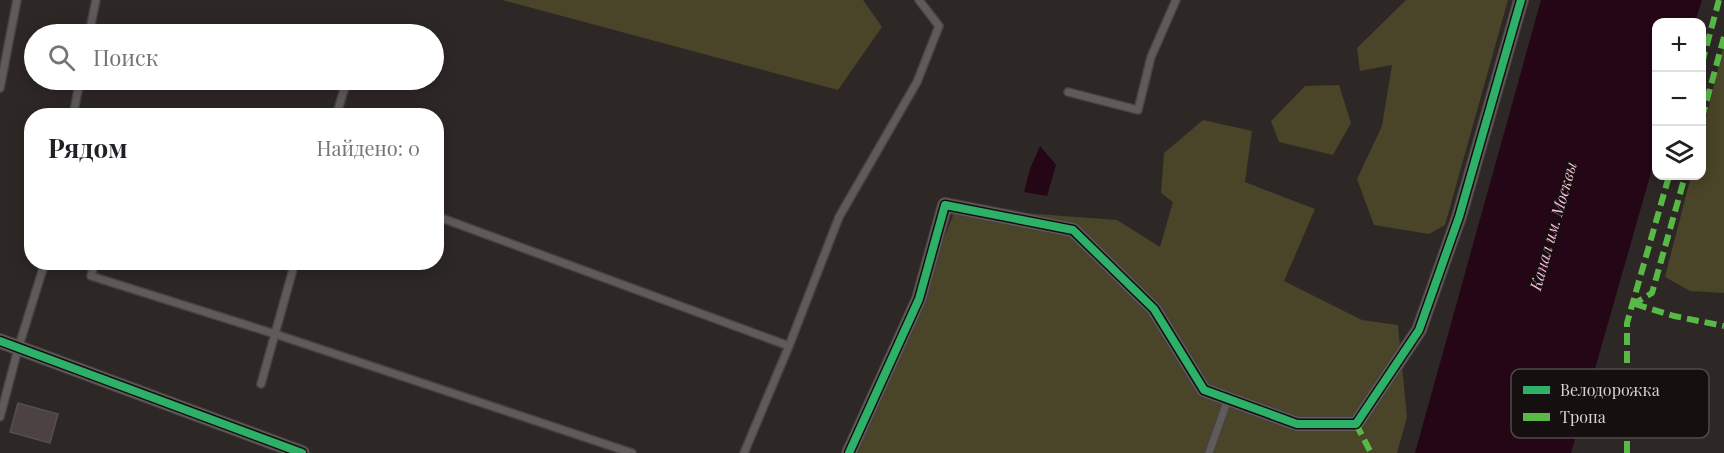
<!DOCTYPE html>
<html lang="ru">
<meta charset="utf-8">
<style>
body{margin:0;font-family:"Playfair Display",serif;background:#f6f6f6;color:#202124}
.controls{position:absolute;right:18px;top:18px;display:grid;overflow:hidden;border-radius:12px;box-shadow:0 3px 15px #0003}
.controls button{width:54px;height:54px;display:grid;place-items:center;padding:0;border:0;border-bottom:2px solid #e0e0e0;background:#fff;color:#202124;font:30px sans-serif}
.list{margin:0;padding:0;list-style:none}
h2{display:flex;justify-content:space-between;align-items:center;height:78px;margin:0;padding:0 24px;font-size:26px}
h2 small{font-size:20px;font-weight:400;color:#757577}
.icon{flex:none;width:33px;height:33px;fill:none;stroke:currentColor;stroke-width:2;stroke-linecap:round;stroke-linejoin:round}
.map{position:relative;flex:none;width:1724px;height:453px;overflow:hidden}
.search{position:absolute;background:#fff;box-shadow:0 3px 15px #0003;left:24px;top:24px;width:420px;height:66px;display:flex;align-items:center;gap:15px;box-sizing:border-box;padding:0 21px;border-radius:33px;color:#757577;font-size:22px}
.panel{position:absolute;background:#fff;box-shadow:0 3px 15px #0003;left:24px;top:108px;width:420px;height:162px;border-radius:24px}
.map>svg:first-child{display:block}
.green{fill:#4a4429}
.water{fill:#250617}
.building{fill:#4c4242;stroke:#544f4f;stroke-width:1.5}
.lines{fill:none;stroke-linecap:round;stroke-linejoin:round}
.service-casing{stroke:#484342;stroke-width:10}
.minor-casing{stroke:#484342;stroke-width:16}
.service{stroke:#5f5b5a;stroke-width:7}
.minor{stroke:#5f5b5a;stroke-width:14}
.quiet{stroke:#58b947;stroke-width:6;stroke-dasharray:12 6;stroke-linecap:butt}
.cycleway-casing{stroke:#15100f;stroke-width:11}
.cycleway{stroke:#2db169;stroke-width:8}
.labels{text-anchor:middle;stroke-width:5;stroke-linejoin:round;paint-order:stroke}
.water-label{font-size:16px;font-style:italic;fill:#fcb5d9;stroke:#15100f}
.key{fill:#15100f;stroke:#504a49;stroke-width:1.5}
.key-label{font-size:16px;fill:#d9d2d0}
</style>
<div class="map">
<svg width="1724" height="453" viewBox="0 0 1724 453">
<rect width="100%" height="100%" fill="#2d2726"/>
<path class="green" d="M502 0H863L882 27 838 90Z
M1406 0H1508L1445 225 1429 234 1374 225 1357 179 1382 126 1392 65 1360 71 1357 48Z
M1724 45V293L1690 291 1665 277 1691 176H1702V134Z
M1339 85 1351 123 1333 155 1279 142 1271 121 1305 86Z
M1203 120 1252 131 1245 182 1315 209 1284 281 1362 320 1398 325 1407 417 1397 453H858L956 208 1117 220 1160 247 1173 202 1161 193 1164 153Z"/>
<path class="water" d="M1541 0H1702L1695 22H1656V155L1571 453H1415Z
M1040 146 1056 165 1047 196 1024 192 1030 169Z"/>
<path class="building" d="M18 403 58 414 50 443 10 432Z"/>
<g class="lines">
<defs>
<path id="service" d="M89 34 96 0
M0 88 17 0
M1068 92 1138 110 1151 57 1176 0
M73 116 80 80
M336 116 347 80
M436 216 789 346
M95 262 91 276 275 334 632 453
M261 384 295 262
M0 417 18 349 45 262
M744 453 789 346 839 217 917 82 939 26 919 0
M1209 453 1228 399"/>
<path id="minor" d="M0 341 302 453
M849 453 919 299 945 205 1073 230 1154 309 1204 390 1297 424H1356L1419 330 1459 217 1521 0"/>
</defs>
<use href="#service" class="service-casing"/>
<use href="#minor" class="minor-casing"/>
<use href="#service" class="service"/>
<use href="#minor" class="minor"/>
<path class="quiet" d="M1702 63 1719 0
M1702 118 1724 37
M1635 304 1674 316 1724 326
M1632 305 1652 293 1685 176
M1356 424 1371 453
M1627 453V323L1669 176"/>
<defs>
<path id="cycleway" d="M0 341 302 453
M849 453 919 299 945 205 1073 230 1154 309 1204 390 1297 424H1356L1419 330 1459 217 1521 0"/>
</defs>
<use href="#cycleway" class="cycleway-casing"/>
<use href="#cycleway" class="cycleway"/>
</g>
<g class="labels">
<g class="water-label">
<text transform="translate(1553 226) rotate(-74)" y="6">Канал им. Москвы</text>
</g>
</g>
<rect x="1511" y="369" width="198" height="69" rx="9" class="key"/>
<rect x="1523" y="386" width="27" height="8" fill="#2db169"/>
<rect x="1523" y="413" width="27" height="8" fill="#58b947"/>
<g class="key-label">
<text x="1560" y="396">Велодорожка</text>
<text x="1560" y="423">Тропа</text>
</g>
</svg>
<div class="controls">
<button>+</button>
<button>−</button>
<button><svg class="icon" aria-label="layers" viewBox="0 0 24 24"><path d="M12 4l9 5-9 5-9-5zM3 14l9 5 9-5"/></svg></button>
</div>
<div class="search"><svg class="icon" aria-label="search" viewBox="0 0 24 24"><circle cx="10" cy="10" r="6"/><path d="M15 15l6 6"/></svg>Поиск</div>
<section class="panel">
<h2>Рядом<small>Найдено: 0</small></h2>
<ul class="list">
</ul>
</section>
</div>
